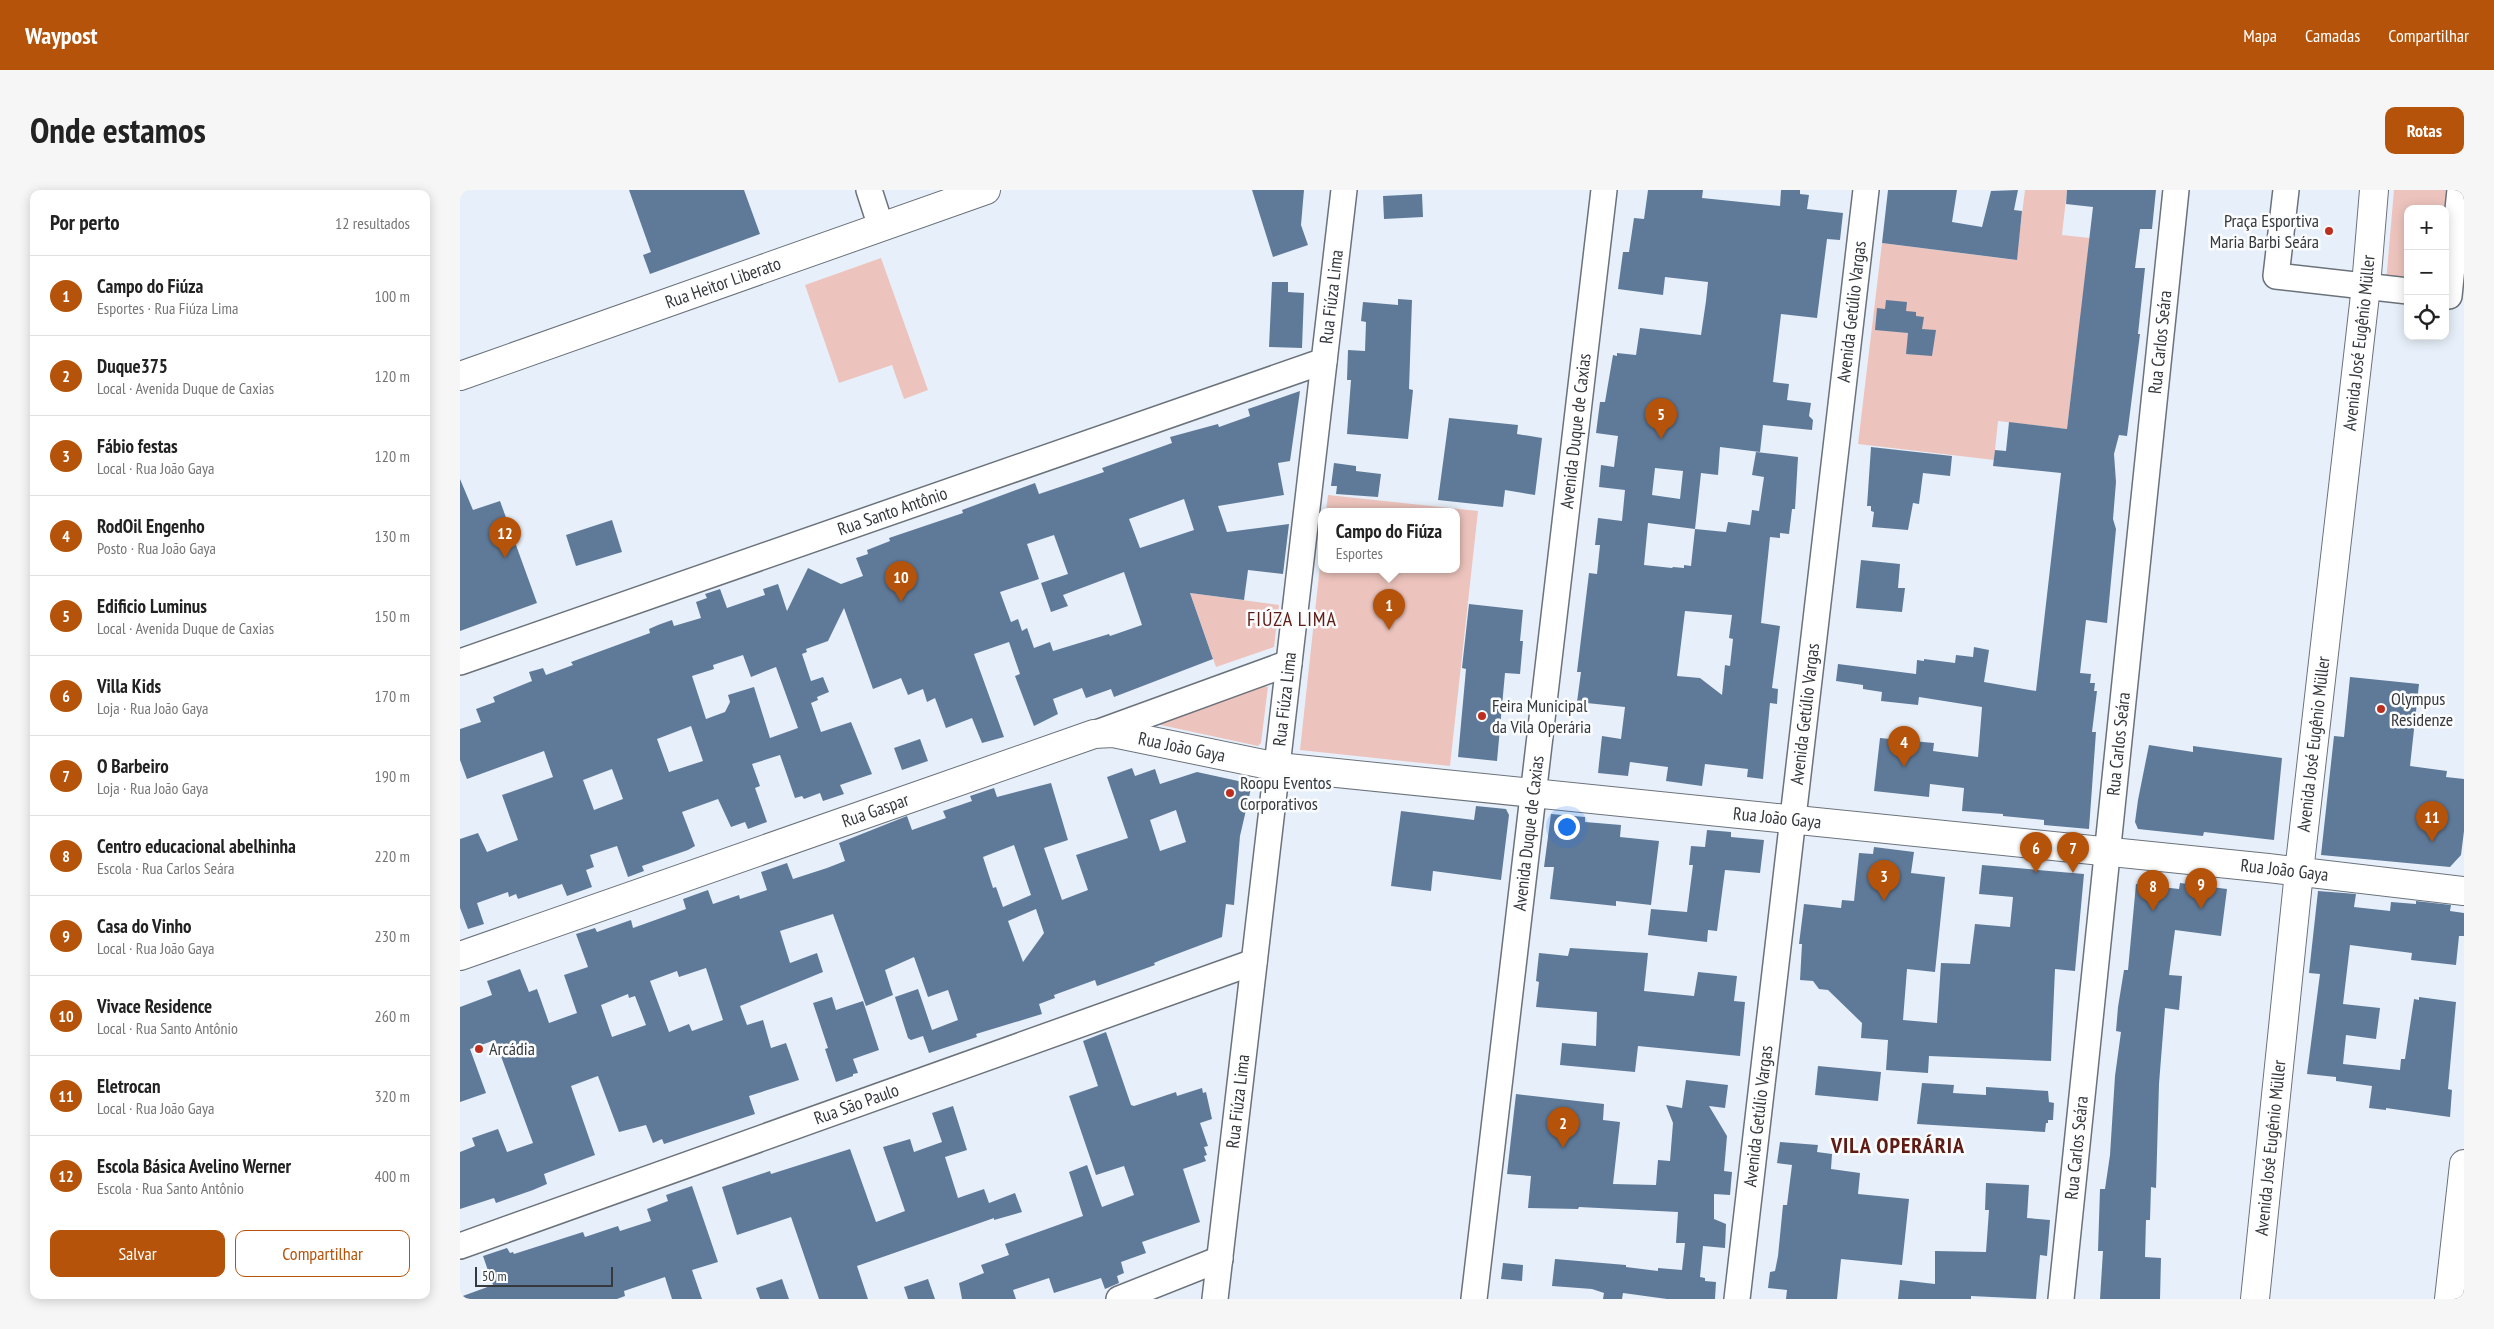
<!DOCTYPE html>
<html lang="pt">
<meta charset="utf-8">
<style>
body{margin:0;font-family:"PT Sans Narrow",sans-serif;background:#f6f6f6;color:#222}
.controls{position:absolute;right:15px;top:15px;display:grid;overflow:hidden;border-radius:10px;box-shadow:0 2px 12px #0003}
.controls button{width:45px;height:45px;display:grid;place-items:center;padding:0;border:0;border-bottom:1px solid #e0e0e0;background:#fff;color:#222;font:25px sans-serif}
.scale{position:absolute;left:15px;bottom:12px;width:138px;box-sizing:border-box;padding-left:5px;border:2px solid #35393c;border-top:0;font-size:14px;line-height:18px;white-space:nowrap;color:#35393c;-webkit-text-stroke:4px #fbfcfe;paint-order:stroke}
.you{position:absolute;left:1106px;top:636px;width:18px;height:18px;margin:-12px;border:4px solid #fff;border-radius:50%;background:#1a73e8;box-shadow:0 0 0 8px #1a73e833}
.badge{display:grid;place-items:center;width:32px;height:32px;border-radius:50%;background:#b45309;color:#fff;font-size:16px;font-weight:700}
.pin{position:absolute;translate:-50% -41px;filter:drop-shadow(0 1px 2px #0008)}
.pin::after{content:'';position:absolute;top:26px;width:18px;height:15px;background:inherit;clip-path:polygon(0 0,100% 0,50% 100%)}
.popup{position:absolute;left:858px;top:318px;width:142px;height:65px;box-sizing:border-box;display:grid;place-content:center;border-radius:10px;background:#fff;filter:drop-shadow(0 1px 4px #0005);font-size:16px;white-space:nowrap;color:#767676}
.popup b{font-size:19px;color:#222}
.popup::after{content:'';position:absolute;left:50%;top:100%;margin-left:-10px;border:10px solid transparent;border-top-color:#fff}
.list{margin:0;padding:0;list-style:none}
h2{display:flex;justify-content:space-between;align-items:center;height:65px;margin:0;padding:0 20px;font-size:21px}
h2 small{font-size:16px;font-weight:400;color:#767676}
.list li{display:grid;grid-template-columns:32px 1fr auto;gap:15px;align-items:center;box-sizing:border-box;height:80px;padding:0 20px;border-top:1px solid #e0e0e0}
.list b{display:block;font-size:19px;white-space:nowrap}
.list p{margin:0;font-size:16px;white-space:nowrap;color:#767676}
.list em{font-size:16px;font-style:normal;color:#767676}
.actions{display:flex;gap:10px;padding:15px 20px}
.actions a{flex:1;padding:11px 0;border:1px solid #b45309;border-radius:10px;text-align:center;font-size:18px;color:#b45309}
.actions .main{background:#b45309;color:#fff}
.icon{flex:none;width:28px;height:28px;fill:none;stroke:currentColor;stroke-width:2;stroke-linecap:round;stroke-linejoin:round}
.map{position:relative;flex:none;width:2004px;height:1109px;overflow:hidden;border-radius:10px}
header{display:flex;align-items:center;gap:30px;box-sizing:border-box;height:70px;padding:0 25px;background:#b45309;color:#fff}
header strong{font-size:24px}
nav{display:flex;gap:28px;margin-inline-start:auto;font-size:18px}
.intro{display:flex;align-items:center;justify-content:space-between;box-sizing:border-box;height:120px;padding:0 30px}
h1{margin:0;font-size:35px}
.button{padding:12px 22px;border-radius:10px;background:#b45309;color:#fff;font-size:18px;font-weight:700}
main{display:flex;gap:30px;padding:0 30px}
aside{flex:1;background:#fff;border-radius:10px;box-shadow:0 2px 12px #0003}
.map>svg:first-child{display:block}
.green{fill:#edc4bd}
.building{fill:#5f7a99;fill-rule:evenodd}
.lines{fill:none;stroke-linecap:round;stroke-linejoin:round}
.minor-casing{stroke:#6b727b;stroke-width:28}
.major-casing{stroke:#6b727b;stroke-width:30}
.minor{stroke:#fff;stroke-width:25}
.major{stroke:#fff;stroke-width:28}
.poi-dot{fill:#bc2f20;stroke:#fbfcfe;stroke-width:2}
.labels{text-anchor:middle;stroke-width:5;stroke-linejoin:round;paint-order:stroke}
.poi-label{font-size:18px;fill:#35393c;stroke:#fbfcfe;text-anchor:start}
.street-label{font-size:18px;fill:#35393c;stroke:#fbfcfe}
.quarter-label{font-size:20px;letter-spacing:1px;fill:#5f1c14;stroke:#fbfcfe}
.district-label{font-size:22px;font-weight:bold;letter-spacing:1px;fill:#5f1c14;stroke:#fbfcfe}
</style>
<header>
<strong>Waypost</strong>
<nav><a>Mapa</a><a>Camadas</a><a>Compartilhar</a></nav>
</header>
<div class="intro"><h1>Onde estamos</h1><a class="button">Rotas</a></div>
<main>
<aside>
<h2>Por perto<small>12 resultados</small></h2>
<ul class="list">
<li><span class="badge">1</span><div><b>Campo do Fiúza</b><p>Esportes · Rua Fiúza Lima</p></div><em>100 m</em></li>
<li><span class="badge">2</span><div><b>Duque375</b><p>Local · Avenida Duque de Caxias</p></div><em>120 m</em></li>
<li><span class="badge">3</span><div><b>Fábio festas</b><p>Local · Rua João Gaya</p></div><em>120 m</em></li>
<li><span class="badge">4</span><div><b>RodOil Engenho</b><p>Posto · Rua João Gaya</p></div><em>130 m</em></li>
<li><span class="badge">5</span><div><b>Edificio Luminus</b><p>Local · Avenida Duque de Caxias</p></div><em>150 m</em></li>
<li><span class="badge">6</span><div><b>Villa Kids</b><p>Loja · Rua João Gaya</p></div><em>170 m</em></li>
<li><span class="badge">7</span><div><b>O Barbeiro</b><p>Loja · Rua João Gaya</p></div><em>190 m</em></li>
<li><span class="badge">8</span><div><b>Centro educacional abelhinha</b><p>Escola · Rua Carlos Seára</p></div><em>220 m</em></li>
<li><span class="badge">9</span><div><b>Casa do Vinho</b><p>Local · Rua João Gaya</p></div><em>230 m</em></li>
<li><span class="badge">10</span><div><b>Vivace Residence</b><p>Local · Rua Santo Antônio</p></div><em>260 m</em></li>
<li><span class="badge">11</span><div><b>Eletrocan</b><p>Local · Rua João Gaya</p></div><em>320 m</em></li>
<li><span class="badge">12</span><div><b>Escola Básica Avelino Werner</b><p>Escola · Rua Santo Antônio</p></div><em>400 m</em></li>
</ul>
<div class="actions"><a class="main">Salvar</a><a>Compartilhar</a></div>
</aside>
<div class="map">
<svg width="2004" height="1109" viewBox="0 0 2004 1109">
<rect width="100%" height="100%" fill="#e7f0fa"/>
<path class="green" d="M1565 0H1607L1602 45 1630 48 1607 239 1538 231 1534 270 1398 254 1422 53 1556 70Z
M1934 0H1992L1985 80V19H1948V94L1926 92Z
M421 68 468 200 444 209 432 175 379 193 345 95Z
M868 305 1018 321 990 576 840 560 861 366 862 379H996V321H866Z
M730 403 819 415 814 457 756 477Z
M804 496 808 497 801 553 798 556 696 534Z"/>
<path class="building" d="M169 0H284L300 44 190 84 183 65 191 62Z
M792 0H844L841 35 848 55 813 67Z
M1188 0H1243L1242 8 1320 16 1321 0H1340V4L1349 5 1347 19 1383 23 1380 50 1367 49 1357 128 1321 124 1313 192 1329 194 1327 210 1351 213 1349 226 1353 230 1352 240 1303 235 1300 262 1260 257 1258 285 1241 283 1235 339 1266 342 1268 332 1290 335 1292 320 1299 321 1304 287 1292 285 1296 262 1338 267 1335 319H1332L1329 344 1320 343V348L1310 347 1301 433 1320 436 1312 498 1318 499 1317 514 1310 513 1303 589 1287 587 1288 579 1245 574 1242 596 1206 591 1208 577 1170 572 1168 586 1138 583 1142 546 1161 549 1165 517 1117 512 1121 482H1117L1129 383 1137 384 1140 355H1135L1138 328 1162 331 1165 300 1139 297 1141 275 1154 277 1158 246 1136 243 1140 212H1145L1153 165 1157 166V163L1176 165 1180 138 1241 145 1246 111 1248 92 1205 87 1203 105 1158 99 1163 62H1169L1174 28 1184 29ZM1195 278 1223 281 1220 309 1192 305ZM1188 333 1235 339 1231 376 1224 375V378L1213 377 1212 378 1184 375ZM1225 421 1272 425 1269 448 1273 449 1270 476 1265 475 1262 505 1240 488 1217 486Z
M1428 0H1497L1492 32 1522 37 1531 1 1558 0 1554 20 1562 21 1557 70 1422 53Z
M1607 0H1696L1692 39H1680L1675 78H1685L1678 144H1680L1667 246 1659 245 1654 264 1656 292 1653 329 1656 339 1647 433 1626 430 1620 483 1631 484 1630 493H1635L1634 501H1637L1632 542H1636L1629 639 1584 635V630L1543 626V624L1502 621 1504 598 1470 594 1469 607 1414 601 1420 548 1474 553 1473 561 1518 567 1522 517 1459 507 1458 515 1421 511 1422 502 1403 499V495L1376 491 1378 474 1456 484 1457 470 1464 471V469L1495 473 1496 465 1513 467 1514 457 1529 460 1524 492 1576 501 1601 283 1533 276 1535 260 1546 261 1549 232 1607 239 1633 17 1606 14Z
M962 4 963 27 924 29 923 6Z
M812 92H828V102L844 103 842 158 809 157Z
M938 109 952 110 949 199 953 200 948 249 887 244 891 190H887L888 160 905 161 906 132 901 131 903 112 938 115Z
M1426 110 1447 112 1446 121 1456 122V126L1464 127 1462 139 1476 140 1472 166 1446 164 1448 143 1415 140 1417 118 1425 119Z
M840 201 830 271 818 273 824 305 758 316 767 342 829 334 823 384 788 380 784 410 730 403 753 469 654 507 651 499 626 508 622 498 593 509 598 524 574 536 555 486 560 484 549 452 514 464 544 547 522 553 512 528 486 538 475 508 467 512 463 499 448 505 441 488 413 499 384 418 368 451 346 459 347 462 342 464 351 491 363 487 369 502 357 507 358 510 351 513 361 542 391 532 412 584 380 595 384 604 363 611 360 603 344 609 342 606 335 608 320 565 292 574 300 596 295 598 307 632 288 639 285 632 271 637 258 609 222 622 235 656 228 660 182 676 184 681 168 687 157 656 130 665 134 677 126 680 132 697 107 706 102 694 58 709 56 704 49 707 48 702 17 713 24 734 8 739 0 718V649L18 643 27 662 58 650 42 605 93 587 84 561 7 589 0 570V539L21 532 16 519 35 512 33 507 72 491 69 482 83 478 86 485 113 475 111 472 190 443 189 439 198 435 212 430 214 436 241 428 236 412 247 408 245 404 260 399 267 418 305 405 303 399 318 394 327 421 348 378 381 394 403 386 396 368 408 364 407 360 430 351 429 348 503 323 502 320 575 293 579 304 644 282 642 278 712 253 710 247 758 234 759 237 790 226 788 219ZM724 309 734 340 680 358 669 329ZM594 345 608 384 581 393 591 422 608 416 603 405 664 382 682 435 650 446 649 444 593 461 590 452 574 458 567 438 562 441 558 429 551 432 540 402 579 389 567 354ZM283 465 291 487 316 477 338 538 310 548 294 497 268 505 270 512 265 522 246 529 232 486 254 479 253 475ZM231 536 243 571 209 582 197 549ZM152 579 163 609 134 620 123 590Z
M989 228 1058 235 1057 244 1082 248 1075 305 1045 300 1043 317 978 310Z
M1411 257 1492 266 1490 286 1463 283 1459 314 1453 313 1448 340 1412 337 1414 322 1411 321V316H1407Z
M874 273 896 276V281L921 284 918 307 876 304 877 296H871Z
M0 289 13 320 40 311 77 413 0 441Z
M152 330 162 362 116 376 106 345Z
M1401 370 1440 374 1438 398H1445L1442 422 1396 418Z
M1009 414 1063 420 1060 451H1063L1060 484 1045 483 1037 571 998 567 1006 479 1002 478Z
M1890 487 1959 494 1950 576 1987 581 1986 587 2004 589V641L2001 665 1990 677 1861 665 1874 546 1884 547Z
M460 549 468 571 442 580 434 558Z
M1689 555 1733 562V556L1822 568 1814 650 1744 642 1743 646 1678 639 1675 632 1678 610Z
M672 578 675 586 695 579 700 594 737 582 792 594 780 646 774 715 766 714 762 747 701 770 694 773 695 775 637 796 635 790 594 805 595 808 579 814 582 824 516 844 517 847 469 863 463 846 451 850 448 848 435 807 458 799 472 840 498 830 488 800 468 807 454 767 425 780 433 805 406 816 373 724 320 741 330 773 357 763 363 782 280 816 287 835 303 830 311 858 326 853 339 890 289 906 295 924 204 954 202 949 193 953 186 935 159 942 138 886 111 896 135 965 84 984 87 994 73 1000 36 1013 34 1008 0 1019V962L15 956 12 948 38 939 47 962 73 953 35 850 10 859 26 903 0 912V817L32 805 27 791 60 779 69 802 77 799 89 833 117 823 104 785 128 777 116 744 135 738 137 742 171 730 173 738 226 719 223 709 248 700 253 714 279 705 280 709 307 700 301 682 327 673 333 689 367 678 385 671 379 653 447 626 452 640 486 628 483 621 512 611 510 606 534 598 537 607 591 593 608 650 584 658 602 710 628 700 616 665 668 648 647 587ZM716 620 726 652 700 661 690 630ZM554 655 571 705 543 717 536 697 533 698 523 667ZM576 719 584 743 563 772 548 731ZM246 778 263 830 232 841 229 834 209 842 190 791 217 781 219 787ZM168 804 169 808 175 806 186 835 152 847 141 815Z
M1016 616 1046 619 1049 625 1041 690 973 681 971 701 931 696 941 621 1014 630Z
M1091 624 1125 627V632L1161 635 1160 647 1199 651 1191 715 1156 711V716L1090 709 1094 677H1084Z
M1247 640 1271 642V647L1304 650 1300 683 1265 680 1257 741 1248 740 1247 752 1188 745 1191 719 1227 722 1233 675H1229L1231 656 1245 657Z
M1414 657 1454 662 1451 683 1485 687 1475 782 1447 779 1443 830 1477 833 1481 773 1510 774 1515 734 1550 737 1553 707 1519 704 1522 675 1624 684 1615 781 1595 779 1591 871 1469 866 1468 883 1426 880 1428 850 1401 848 1402 833 1368 800 1359 799 1353 791 1340 790 1342 754H1339L1344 714 1381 718 1382 710 1394 711 1399 663 1413 664Z
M1720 693 1767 699 1761 746 1715 740 1709 785 1722 786 1719 820 1705 818 1699 894 1696 998 1691 997 1690 1030H1686L1685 1067 1701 1068 1700 1109H1640L1643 1061H1638L1640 999H1645L1650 965 1655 886 1661 842 1656 841 1658 817 1664 780H1668L1676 694 1719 699Z
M1858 701 1896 704 1894 717 1930 721 1931 712 1956 714V711L1991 715 1990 721 2004 723V746H1999L1996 775 1951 770 1952 763 1890 755 1883 814 1920 818 1916 849 1886 845 1883 874 1940 880 1941 869H1945L1954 809 1959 810V807L1996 812 1988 899 1992 900 1990 927 1926 918V920L1909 918 1912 896 1876 891V887L1847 884 1860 784 1849 783Z
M1110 758 1188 763 1184 801 1234 806 1238 782 1277 786 1274 811 1285 812 1280 866 1178 856 1175 882 1100 875 1102 853 1136 856 1137 822 1076 817 1079 792 1076 791 1079 763 1108 766Z
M372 807 376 820 403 811 419 860 393 869 398 883 393 884V886L376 892 365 859 368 858 353 813Z
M646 842 671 915 674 916 716 902 717 906 742 898 743 903 746 902 752 929 740 933 748 956 744 957 747 965 744 966 746 971 723 979 740 1032 682 1052 686 1063 661 1072 664 1083 657 1086 659 1093 645 1099 641 1088 594 1103 589 1088 553 1100 556 1109H502L499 1093 524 1083 521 1075 549 1065 545 1054 623 1026 609 982 627 975 642 1017 674 1005 664 976 636 985 609 906 638 896 623 851Z
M1358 876 1421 882 1418 911 1355 905Z
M1226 890 1268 895 1265 918 1249 916 1267 946 1264 981 1272 982 1270 1005 1254 1004V1029L1266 1034 1265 1058 1243 1056 1240 1087 1245 1088V1091L1256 1092 1255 1109H1207L1163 1103 1162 1109H1143L1144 1103 1132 1099 1092 1096 1095 1069 1166 1075V1077L1198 1081V1078L1222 1080 1225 1053H1216L1218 1022 1119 1017 1118 1019 1068 1018 1071 986 1047 984 1056 904 1144 914 1143 930 1160 932 1153 994 1196 995 1198 970 1210 971 1213 933 1206 915 1222 918Z
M1462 893 1494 895 1493 903 1526 905V897L1588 901 1589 912 1594 913 1593 930H1588V933H1586L1585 942 1457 934Z
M493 916 507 960 485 967 498 1008 524 999 529 1013 555 1003 562 1022 534 1030V1028L397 1076 408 1109H359L331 1027 277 1045 262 997 310 981 311 984 390 959 416 1032 445 1021 423 957 450 949 454 962 482 952 472 923Z
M1320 952 1358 955 1357 962 1372 964 1371 979 1400 983 1398 1004 1449 1009 1442 1075 1381 1069 1377 1109H1326L1327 1100 1308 1098 1310 1082 1315 1081 1318 1066 1323 1015H1327L1332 975 1317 973Z
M1526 993 1569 995 1567 1028 1590 1030 1587 1066 1580 1065 1576 1109 1511 1106V1109H1438L1440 1090 1475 1094V1061L1526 1062 1529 1020H1525Z
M232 996 258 1072 232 1080 242 1109H212L205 1087 164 1101 165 1106 157 1109H0V1107L33 1095 23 1066 47 1058 50 1063 53 1062 54 1064 123 1042 125 1047 158 1036 160 1041 191 1031 187 1019 208 1011 206 1005Z
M1043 1073 1063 1075 1062 1091 1041 1089Z
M322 1089 329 1109H300L296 1098Z
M468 1089 475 1109H448L444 1097Z"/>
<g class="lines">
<defs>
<g id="minor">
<path d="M409 0 421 37"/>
<path d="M1826 0 1816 86 1948 101"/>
<path d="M1985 105 1989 106 2000 0"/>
<path id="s1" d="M0 472 864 171"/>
<path d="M634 544 829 473"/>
<path id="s2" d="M0 1056 794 772"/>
<path d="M659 1109 760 1069"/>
<path id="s3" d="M755 1109 884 0"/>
<path id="s4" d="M1014 1109 1144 0"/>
<path id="s5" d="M1277 1109 1406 0"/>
<path id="s6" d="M1601 1109 1716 0"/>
</g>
<g id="major">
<path id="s7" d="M0 186 526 0"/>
<path id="s8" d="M0 766 634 544 653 543 818 577 1808 678 2004 701"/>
<path id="s9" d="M1795 1109 1839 682 1906 96 1914 0"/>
<path d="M1989 1109 2004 974"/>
</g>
</defs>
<use href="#minor" class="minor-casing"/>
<use href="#major" class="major-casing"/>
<use href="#minor" class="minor"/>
<use href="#major" class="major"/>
</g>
<g class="poi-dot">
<circle cx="1869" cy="41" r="5"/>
<circle cx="1921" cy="519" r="5"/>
<circle cx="1022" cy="526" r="5"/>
<circle cx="770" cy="603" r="5"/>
<circle cx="19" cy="859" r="5"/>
</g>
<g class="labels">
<g class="poi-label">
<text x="1859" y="37" text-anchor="end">Praça Esportiva<tspan x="1859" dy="21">Maria Barbi Seára</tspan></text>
<text x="1931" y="515">Olympus<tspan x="1931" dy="21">Residenze</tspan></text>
<text x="1032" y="522">Feira Municipal<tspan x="1032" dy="21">da Vila Operária</tspan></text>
<text x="780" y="599">Roopu Eventos<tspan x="780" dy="21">Corporativos</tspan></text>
<text x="29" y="865">Arcádia</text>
</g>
<g class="street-label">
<text dy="6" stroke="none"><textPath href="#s7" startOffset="279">Rua Heitor Liberato</textPath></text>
<text dy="6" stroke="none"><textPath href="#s3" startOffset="1009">Rua Fiúza Lima</textPath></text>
<text dy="6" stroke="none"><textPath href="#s5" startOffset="994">Avenida Getúlio Vargas</textPath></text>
<text dy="6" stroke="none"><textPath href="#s6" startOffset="962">Rua Carlos Seára</textPath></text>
<text dy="6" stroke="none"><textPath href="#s9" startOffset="962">Avenida José Eugênio Müller</textPath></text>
<text dy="6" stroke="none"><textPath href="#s4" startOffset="874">Avenida Duque de Caxias</textPath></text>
<text dy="6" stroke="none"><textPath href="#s1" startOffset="458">Rua Santo Antônio</textPath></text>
<text dy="6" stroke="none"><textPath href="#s3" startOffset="604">Rua Fiúza Lima</textPath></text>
<text dy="6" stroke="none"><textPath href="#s5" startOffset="589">Avenida Getúlio Vargas</textPath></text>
<text dy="6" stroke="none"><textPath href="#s9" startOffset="558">Avenida José Eugênio Müller</textPath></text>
<text dy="6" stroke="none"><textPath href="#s6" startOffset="558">Rua Carlos Seára</textPath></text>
<text dy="6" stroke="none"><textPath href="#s8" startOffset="761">Rua João Gaya</textPath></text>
<text dy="6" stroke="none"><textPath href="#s8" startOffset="440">Rua Gaspar</textPath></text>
<text dy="6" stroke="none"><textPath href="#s8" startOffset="1361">Rua João Gaya</textPath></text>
<text dy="6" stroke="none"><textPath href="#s4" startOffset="469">Avenida Duque de Caxias</textPath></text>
<text dy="6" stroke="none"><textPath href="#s8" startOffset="1871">Rua João Gaya</textPath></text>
<text dy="6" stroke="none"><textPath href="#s3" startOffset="199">Rua Fiúza Lima</textPath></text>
<text dy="6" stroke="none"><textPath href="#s2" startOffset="421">Rua São Paulo</textPath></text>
<text dy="6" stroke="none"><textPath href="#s5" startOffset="184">Avenida Getúlio Vargas</textPath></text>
<text dy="6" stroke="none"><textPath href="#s6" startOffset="152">Rua Carlos Seára</textPath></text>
<text dy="6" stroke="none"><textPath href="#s9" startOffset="152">Avenida José Eugênio Müller</textPath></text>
</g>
<g class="quarter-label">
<text x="832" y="436">FIÚZA LIMA</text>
</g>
<g class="district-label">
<text x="1438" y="963">VILA OPERÁRIA</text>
</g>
</g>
</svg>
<div class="controls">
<button>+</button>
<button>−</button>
<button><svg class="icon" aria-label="locate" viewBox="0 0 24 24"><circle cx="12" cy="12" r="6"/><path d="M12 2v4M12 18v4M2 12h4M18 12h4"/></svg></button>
</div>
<div class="scale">50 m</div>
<div class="you"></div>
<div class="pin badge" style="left:929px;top:440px">1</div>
<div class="popup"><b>Campo do Fiúza</b>Esportes</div>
<div class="pin badge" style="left:1103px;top:958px">2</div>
<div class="pin badge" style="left:1424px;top:711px">3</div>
<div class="pin badge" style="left:1444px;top:577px">4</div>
<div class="pin badge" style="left:1201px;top:249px">5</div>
<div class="pin badge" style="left:1576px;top:683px">6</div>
<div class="pin badge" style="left:1613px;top:683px">7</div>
<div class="pin badge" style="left:1693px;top:721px">8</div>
<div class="pin badge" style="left:1741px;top:719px">9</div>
<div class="pin badge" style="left:441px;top:412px">10</div>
<div class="pin badge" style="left:1972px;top:652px">11</div>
<div class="pin badge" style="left:45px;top:368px">12</div>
</div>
</main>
